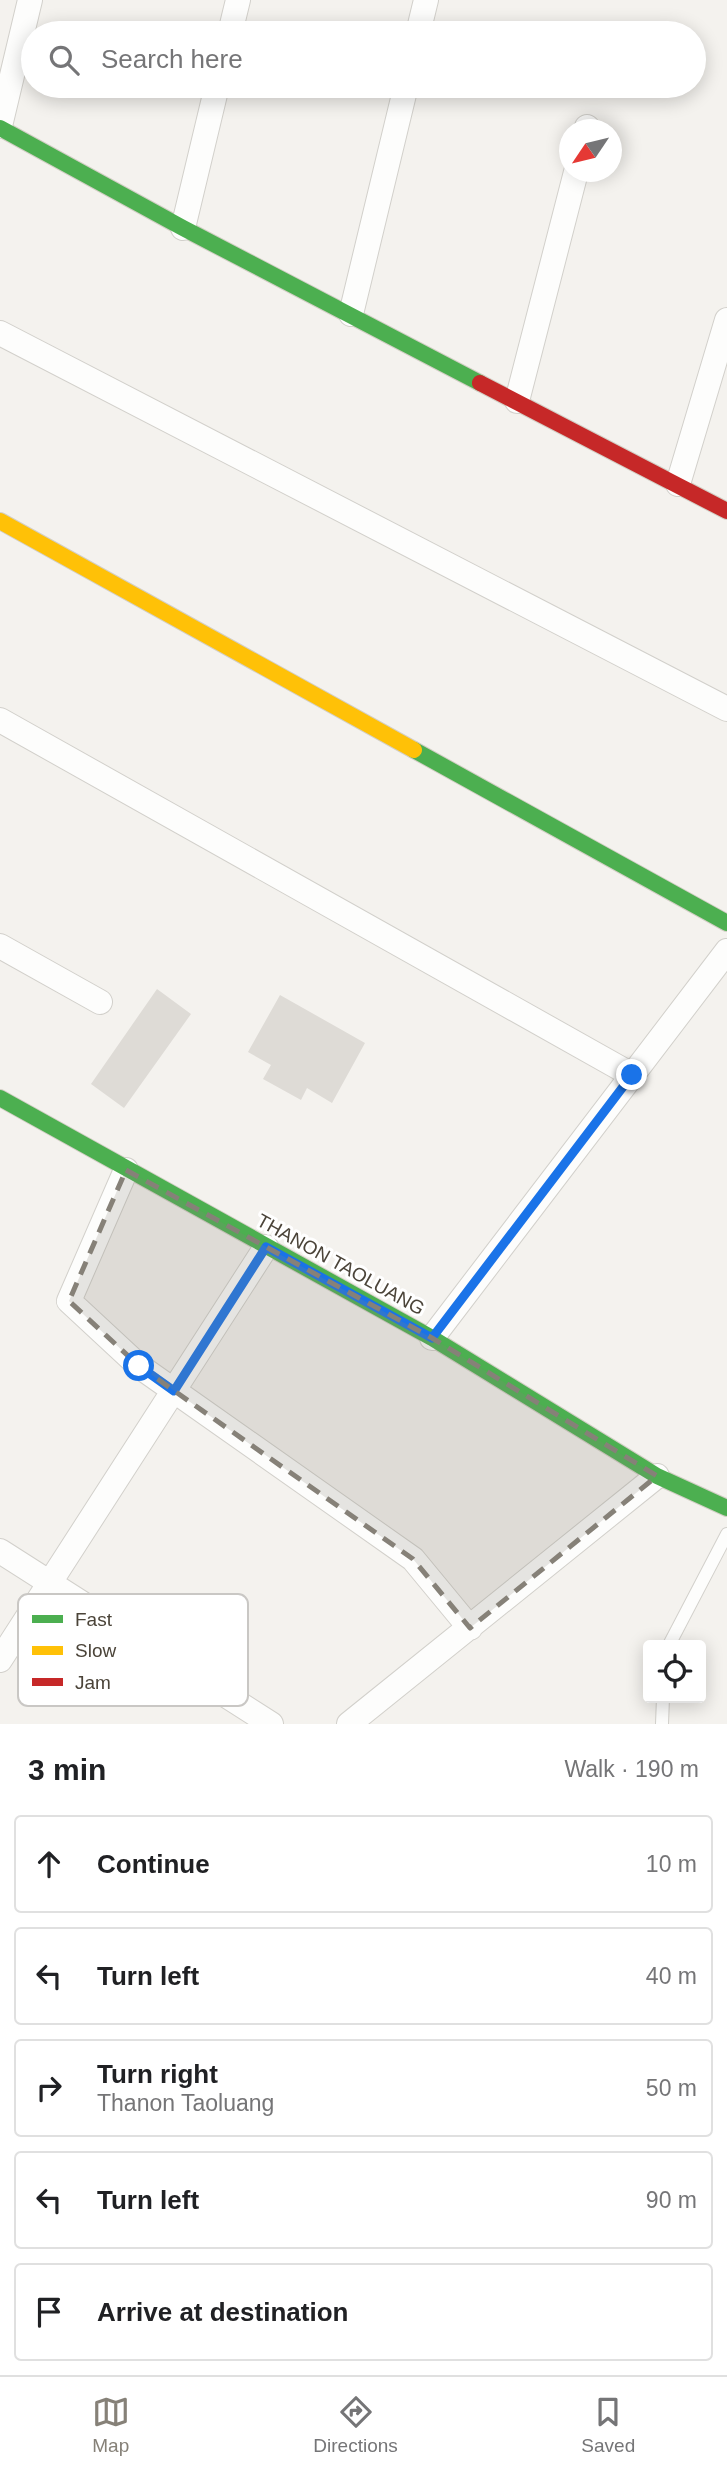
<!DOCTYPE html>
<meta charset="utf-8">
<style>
body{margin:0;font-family:Arial,sans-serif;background:#f2f2f2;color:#202124}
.controls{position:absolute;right:21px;bottom:21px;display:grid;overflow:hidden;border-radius:7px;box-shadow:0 4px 18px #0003}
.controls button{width:63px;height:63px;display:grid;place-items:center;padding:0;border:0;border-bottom:2px solid #e0e0e0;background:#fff;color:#202124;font:35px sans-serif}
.compass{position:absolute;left:559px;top:119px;width:63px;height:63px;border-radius:50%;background:#fff;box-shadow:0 4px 18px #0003;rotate:235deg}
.stop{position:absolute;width:21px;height:21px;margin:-16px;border:5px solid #1a73e8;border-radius:50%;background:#fff}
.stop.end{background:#1a73e8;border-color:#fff;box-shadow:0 2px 7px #0008}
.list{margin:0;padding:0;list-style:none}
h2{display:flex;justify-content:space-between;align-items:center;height:91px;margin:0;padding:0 28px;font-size:30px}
h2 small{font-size:23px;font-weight:400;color:#757577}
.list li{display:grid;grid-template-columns:46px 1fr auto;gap:21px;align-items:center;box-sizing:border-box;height:98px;margin:0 14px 14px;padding:0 14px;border:2px solid #e0e0e0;border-radius:7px}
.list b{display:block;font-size:26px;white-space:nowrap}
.list p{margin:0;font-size:23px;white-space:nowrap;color:#757577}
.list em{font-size:23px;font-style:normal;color:#757577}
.icon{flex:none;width:38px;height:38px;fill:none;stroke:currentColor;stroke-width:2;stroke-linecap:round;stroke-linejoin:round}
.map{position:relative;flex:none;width:727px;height:1724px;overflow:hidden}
.search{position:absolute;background:#fff;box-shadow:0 4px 18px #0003;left:21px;right:21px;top:21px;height:77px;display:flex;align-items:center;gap:18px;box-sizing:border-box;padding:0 24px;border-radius:38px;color:#757577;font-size:26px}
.sheet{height:651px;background:#fff}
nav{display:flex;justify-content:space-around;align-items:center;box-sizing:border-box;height:98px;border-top:2px solid #e0e0e0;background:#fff;font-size:19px;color:#757577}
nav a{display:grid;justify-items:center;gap:4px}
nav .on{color:#868178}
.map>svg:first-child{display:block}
.building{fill:#dedbd6}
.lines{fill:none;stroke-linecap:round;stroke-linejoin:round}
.lane-casing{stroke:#d2d0cb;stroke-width:14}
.street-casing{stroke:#d2d0cb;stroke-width:26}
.fast-casing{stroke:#d3cfc5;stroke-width:18}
.slow-casing{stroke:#d3cfc5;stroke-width:18}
.jam-casing{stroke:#d3cfc5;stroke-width:18}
.lane{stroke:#fdfdfc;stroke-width:12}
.street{stroke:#fdfdfc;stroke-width:24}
.fast{stroke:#4caf50;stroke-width:16}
.slow{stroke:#ffc107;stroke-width:16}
.jam{stroke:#c62828;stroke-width:16}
.route{stroke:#1a73e8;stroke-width:9}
.marked{fill:#868178;fill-opacity:0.2;stroke:#868178;stroke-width:5;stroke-dasharray:14 9;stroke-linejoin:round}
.labels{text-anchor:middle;stroke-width:6;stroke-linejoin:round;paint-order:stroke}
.street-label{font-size:19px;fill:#4b4439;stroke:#fff}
.key{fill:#fff;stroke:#c9c7c4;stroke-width:2}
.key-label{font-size:19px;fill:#4b4439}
</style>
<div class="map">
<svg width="727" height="1724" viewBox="0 0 727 1724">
<rect width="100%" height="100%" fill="#f4f2ee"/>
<path class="building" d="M157 989 191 1014 124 1108 91 1084Z
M280 995 365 1043 332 1103 307 1088 301 1100 263 1079 271 1065 248 1052Z"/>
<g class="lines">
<defs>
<path id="lane" d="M669 1645 727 1534
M662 1724 663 1698"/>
<path id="street" d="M230 33 238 0
M418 33 426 0
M0 126 30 0
M587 130V127
M183 228 217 86
M351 314 406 86
M0 333 727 709
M517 401 576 172
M678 484 727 320
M0 720 632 1075
M0 946 100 1002
M126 1170 69 1301 139 1366 413 1559 470 1628
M432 1338 727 951
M0 1551 271 1724
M0 1660 266 1247
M349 1724 657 1476"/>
<path id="fast" d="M0 128 183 228 480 383
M414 750 727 923
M0 1098 432 1338 657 1476 727 1508"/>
<path id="slow" d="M0 521 414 750"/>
<path id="jam" d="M480 383 727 511"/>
</defs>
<use href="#lane" class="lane-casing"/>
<use href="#street" class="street-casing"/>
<use href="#fast" class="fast-casing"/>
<use href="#slow" class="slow-casing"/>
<use href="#jam" class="jam-casing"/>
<use href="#lane" class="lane"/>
<use href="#street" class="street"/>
<use href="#fast" class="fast"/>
<use href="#slow" class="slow"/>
<use href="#jam" class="jam"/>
</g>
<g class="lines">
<path class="route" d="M139 1366 174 1391 266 1247 432 1338 632 1075"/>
</g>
<path class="marked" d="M126 1170 432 1338 657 1476 470 1628 413 1559 139 1366 69 1301Z"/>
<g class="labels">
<g class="street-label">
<text transform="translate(341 1264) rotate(29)" y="7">THANON TAOLUANG</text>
</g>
</g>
<rect x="18" y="1594" width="230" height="112" rx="10" class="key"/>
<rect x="32" y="1615" width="31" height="8" fill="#4caf50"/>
<rect x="32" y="1646" width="31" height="9" fill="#ffc107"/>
<rect x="32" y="1678" width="31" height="8" fill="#c62828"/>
<g class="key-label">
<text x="75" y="1626">Fast</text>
<text x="75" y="1657">Slow</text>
<text x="75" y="1689">Jam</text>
</g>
</svg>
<div class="controls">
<button><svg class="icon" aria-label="locate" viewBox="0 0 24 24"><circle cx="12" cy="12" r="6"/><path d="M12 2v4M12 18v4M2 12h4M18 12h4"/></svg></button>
</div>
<svg class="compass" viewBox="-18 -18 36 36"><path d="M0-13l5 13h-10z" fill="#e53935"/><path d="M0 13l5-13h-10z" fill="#757577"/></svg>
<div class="stop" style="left:139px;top:1366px"></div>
<div class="stop end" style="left:632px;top:1075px"></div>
<div class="search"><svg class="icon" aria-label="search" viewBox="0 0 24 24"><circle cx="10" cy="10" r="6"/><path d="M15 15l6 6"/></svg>Search here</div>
</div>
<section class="sheet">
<h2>3 min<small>Walk · 190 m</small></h2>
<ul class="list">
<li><svg class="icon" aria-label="ahead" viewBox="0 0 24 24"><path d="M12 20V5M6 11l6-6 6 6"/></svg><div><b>Continue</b></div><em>10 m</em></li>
<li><svg class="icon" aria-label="left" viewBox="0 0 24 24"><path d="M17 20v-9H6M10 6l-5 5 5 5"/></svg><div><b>Turn left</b></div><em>40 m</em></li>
<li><svg class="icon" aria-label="right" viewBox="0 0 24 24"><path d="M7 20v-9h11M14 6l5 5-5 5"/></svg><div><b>Turn right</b><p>Thanon Taoluang</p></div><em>50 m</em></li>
<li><svg class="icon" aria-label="left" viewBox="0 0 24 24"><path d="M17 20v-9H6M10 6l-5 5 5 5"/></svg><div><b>Turn left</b></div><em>90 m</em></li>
<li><svg class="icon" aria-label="arrive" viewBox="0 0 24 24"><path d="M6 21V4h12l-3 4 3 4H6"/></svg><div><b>Arrive at destination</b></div></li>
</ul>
</section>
<nav>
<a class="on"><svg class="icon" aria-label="map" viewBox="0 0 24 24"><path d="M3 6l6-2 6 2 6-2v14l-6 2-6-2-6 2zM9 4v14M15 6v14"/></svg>Map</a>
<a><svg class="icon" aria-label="directions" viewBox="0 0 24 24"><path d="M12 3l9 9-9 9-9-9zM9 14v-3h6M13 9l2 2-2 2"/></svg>Directions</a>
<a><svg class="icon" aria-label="saved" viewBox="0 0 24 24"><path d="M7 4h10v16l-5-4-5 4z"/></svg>Saved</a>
</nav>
